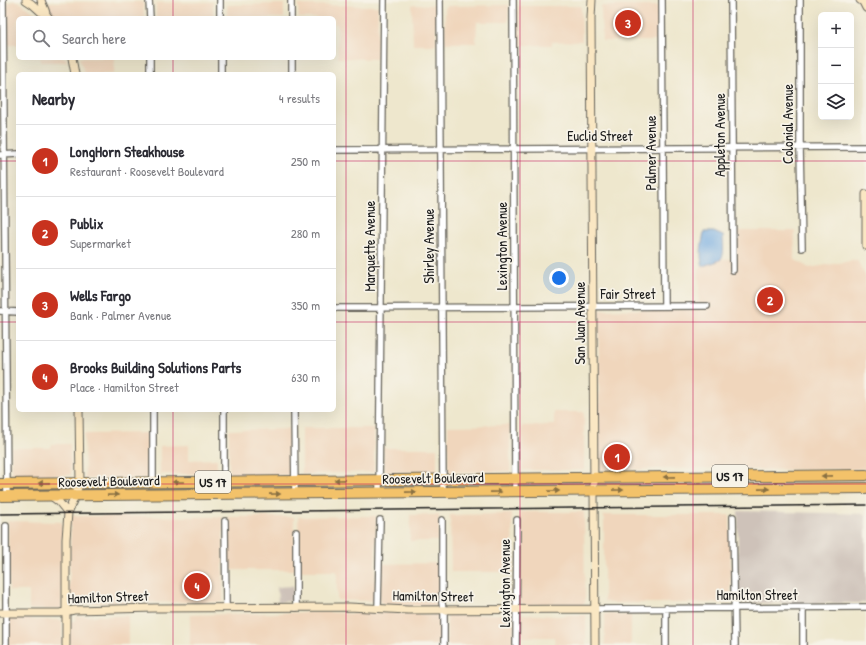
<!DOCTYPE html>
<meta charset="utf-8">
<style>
body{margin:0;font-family:"Patrick Hand",sans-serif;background:#f2f2f3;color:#2b2b33}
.controls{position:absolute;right:12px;top:12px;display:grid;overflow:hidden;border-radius:6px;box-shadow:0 4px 16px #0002}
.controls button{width:36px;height:36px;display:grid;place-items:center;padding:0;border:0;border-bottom:1px solid #e1e1e2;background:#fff;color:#2b2b33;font:20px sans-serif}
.you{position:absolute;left:559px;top:278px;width:14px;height:14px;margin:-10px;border:3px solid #fff;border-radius:50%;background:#1a73e8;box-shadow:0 0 0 6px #1a73e833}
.badge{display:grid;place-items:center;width:26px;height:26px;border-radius:50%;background:#c8321e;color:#fff;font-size:13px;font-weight:700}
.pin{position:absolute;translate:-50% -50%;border:2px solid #fff;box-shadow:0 1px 4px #0006}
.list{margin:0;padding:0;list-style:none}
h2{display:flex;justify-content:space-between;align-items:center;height:52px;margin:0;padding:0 16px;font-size:17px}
h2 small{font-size:13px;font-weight:400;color:#7c7c81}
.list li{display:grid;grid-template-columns:26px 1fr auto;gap:12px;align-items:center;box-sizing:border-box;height:72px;padding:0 16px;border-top:1px solid #e1e1e2}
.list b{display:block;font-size:15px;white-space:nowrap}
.list p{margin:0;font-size:13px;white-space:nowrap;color:#7c7c81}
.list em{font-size:13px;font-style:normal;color:#7c7c81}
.icon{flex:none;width:22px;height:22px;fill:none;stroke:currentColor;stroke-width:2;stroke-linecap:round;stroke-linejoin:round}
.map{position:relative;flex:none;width:866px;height:645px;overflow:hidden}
.search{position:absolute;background:#fff;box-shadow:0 4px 16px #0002;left:16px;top:16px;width:320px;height:44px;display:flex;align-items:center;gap:10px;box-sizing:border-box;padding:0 14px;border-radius:6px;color:#7c7c81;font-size:15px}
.panel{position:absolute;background:#fff;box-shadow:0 4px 16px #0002;left:16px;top:72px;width:320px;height:340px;border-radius:6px}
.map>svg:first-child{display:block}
.built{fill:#f0d6bc}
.industrial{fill:#cec2b9}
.water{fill:#72aae1;stroke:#47637e}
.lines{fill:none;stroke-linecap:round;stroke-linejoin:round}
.street-casing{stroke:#66635a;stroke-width:8}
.secondary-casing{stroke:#66635a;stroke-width:9}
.highway-casing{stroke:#66635a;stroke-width:12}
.street{stroke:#fff;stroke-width:5.5}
.secondary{stroke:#fae7c3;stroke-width:7}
.highway{stroke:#f3c26a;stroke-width:10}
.rail{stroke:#1c1c1c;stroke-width:1.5}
.oneway{fill:#886f43}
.grid{fill:none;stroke:#c2185b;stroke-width:1;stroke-opacity:0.55}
.labels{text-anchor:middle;stroke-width:3.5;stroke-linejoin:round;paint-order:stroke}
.shield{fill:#f7f3e8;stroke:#5e5c59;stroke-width:1}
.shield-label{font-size:13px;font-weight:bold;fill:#1c1c1c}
.street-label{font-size:14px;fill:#1c1c1c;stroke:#f7f3e8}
</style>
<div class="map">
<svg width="866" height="645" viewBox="0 0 866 645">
<rect width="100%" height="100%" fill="#f7f3e8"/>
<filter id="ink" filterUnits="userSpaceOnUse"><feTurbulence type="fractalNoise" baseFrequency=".025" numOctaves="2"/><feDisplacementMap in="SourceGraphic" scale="8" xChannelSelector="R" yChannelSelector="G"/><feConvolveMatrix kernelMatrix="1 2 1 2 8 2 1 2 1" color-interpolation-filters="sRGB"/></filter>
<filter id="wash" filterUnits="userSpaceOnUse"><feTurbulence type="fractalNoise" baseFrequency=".012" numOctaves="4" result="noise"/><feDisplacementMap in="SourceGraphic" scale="16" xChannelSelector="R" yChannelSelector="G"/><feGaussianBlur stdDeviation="0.9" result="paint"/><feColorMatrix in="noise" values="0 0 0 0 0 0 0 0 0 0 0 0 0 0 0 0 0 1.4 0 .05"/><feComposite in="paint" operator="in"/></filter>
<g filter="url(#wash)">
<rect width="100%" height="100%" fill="#eee7cd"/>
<path class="built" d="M13 1H18L42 18H18V45H7V4Z
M48 2H143L144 18H57L48 8Z
M213 2V18H156V3Z
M284 4V18H227V5Z
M298 5 378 6 377 59 338 58 337 24H334V18H299Z
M412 5H436V45H413Z
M509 5 508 22H477L476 43H445V6Z
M517 6H581L582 41 552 42V45H517Z
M601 6H658V41H602Z
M40 58H66L67 62H40Z
M79 58H115L114 74H85Z
M737 231H795L794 259 809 268 857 260 866 277V469L734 470 716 468 601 470 599 467V310L693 309 699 301V269L703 266 721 259H736Z
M554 412H584V470H523L522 426 554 425Z
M510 425V471L448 472V426Z
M302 428H374V472L302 474Z
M289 429 290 475 229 476V430Z
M148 433 149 478 85 479 84 434Z
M52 444H70L71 475H12L11 448H51Z
M189 445V460L217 459V474H160V446Z
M383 448H437V472H385Z
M519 512H584L585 602 582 606H527L522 604 520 599Z
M512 514 513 572H451L450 515Z
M410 515H439V541H410Z
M604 515H730L731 603H609L604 601Z
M71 516 223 517V602L69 603Z
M376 516 375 601 337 600V571H300L298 517Z
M229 517H294L295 570H228Z
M8 521 62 522V609L29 610V591H9Z
M439 563 440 603 436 607 385 605 381 603 380 600V564Z
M326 612 356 614 358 612 441 615 442 623V645H190V615Z
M512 614 514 616V645H447V616L448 615Z
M521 614 554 616H566L568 615H586V645H555L554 637H519V616Z
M605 614 631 615V645H605Z
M76 616H128V645H69V621H75Z
M10 618H28L35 620H62V645H8V621Z"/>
<path class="industrial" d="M738 511 866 514V603H738Z
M293 586 294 601 278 602 277 587Z"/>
<path class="water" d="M704 232H714L723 236C723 241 725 255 721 259 718 262 707 264 703 266 699 255 702 244 704 232Z"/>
</g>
<g filter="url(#ink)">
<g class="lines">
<defs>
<path id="street" d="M3 0 7 496
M149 0 150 18
M220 0V18
M291 0V18
M440 0 443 492
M513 0 515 492
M662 0 664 306
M731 0 733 270
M800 0V147L802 248
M150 58V74
M221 58V74
M292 58V74
M334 150 866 147
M0 155 18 154
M334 308 707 306
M0 311 18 312
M153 410V482
M224 410V494
M294 410 295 494
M379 493 384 0
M733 517 735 645
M442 520V603L444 614V645
M225 521 226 608
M296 532V608
M378 608 380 520
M666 608V645
M803 608V645
M595 609 866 607
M6 645V526
M516 645 517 520"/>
<path id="secondary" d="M26 0 32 4 42 13 46 14 49 18
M41 0C42 5 46 10 46 14
M592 0 591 18 595 645
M860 0 863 2 866 8
M72 58 75 74
M866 194V246
M51 496 59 502 68 513
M0 613H60L74 610 155 608 349 607 408 610 595 609
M66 645V539L68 513 80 483 79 410"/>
<path id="highway" d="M0 484 866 475
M0 496 866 488"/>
</defs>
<use href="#street" class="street-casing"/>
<use href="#secondary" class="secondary-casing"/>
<use href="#highway" class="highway-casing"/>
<use href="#street" class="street"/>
<use href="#secondary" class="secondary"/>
<use href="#highway" class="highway"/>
<path class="rail" d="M0 514 866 505"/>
</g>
<defs><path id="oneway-solid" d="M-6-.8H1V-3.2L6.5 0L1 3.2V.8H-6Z"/></defs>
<g class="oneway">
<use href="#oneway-solid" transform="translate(827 476) rotate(179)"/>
<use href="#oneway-solid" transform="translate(669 477) rotate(179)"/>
<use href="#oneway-solid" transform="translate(340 480) rotate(179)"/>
<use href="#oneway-solid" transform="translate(178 482) rotate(180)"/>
<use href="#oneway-solid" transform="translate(44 483) rotate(179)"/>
<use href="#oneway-solid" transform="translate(764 489) rotate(-1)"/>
<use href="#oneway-solid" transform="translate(618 490) rotate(-1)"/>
<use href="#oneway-solid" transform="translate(554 491) rotate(-1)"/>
<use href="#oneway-solid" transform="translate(411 492) rotate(-1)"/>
<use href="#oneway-solid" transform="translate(496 492) rotate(-1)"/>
<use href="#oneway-solid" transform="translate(275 494) rotate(-1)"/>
<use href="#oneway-solid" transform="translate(113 495) rotate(-1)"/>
</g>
</g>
<path class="grid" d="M173 0V18M346 0V645M520 0V645M693 0V645M173 58V74M0 161H18M334 161H866M0 322H18M334 322H866M173 410V645M0 484H866"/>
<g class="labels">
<g class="shield">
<rect x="712" y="465" width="36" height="22" rx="3"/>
<rect x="195" y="471" width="36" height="22" rx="3"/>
</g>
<g class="shield-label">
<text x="730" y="481">US 17</text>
<text x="213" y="487">US 17</text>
</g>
<g class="street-label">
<text transform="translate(788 124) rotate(-90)" y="5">Colonial Avenue</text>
<text transform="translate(720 135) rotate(-90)" y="5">Appleton Avenue</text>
<text x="600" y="141">Euclid Street</text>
<text transform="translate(651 153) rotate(-90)" y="5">Palmer Avenue</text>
<text transform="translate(370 246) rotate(-90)" y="5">Marquette Avenue</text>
<text transform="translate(429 246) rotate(-90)" y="5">Shirley Avenue</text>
<text transform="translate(502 246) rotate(-90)" y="5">Lexington Avenue</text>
<text x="628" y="299">Fair Street</text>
<text transform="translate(580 323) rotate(-90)" y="5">San Juan Avenue</text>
<text transform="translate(433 478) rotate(-1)" y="5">Roosevelt Boulevard</text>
<text transform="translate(109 481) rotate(-1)" y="5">Roosevelt Boulevard</text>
<text transform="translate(505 583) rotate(-90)" y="5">Lexington Avenue</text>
<text x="757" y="600">Hamilton Street</text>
<text transform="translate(433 596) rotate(1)" y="5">Hamilton Street</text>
<text transform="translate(108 597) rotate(-2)" y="5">Hamilton Street</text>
</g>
</g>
</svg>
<div class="controls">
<button>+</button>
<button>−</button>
<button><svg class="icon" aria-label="layers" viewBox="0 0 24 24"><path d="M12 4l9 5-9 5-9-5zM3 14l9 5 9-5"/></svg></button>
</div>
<div class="you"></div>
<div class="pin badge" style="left:617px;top:457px">1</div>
<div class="pin badge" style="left:770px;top:300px">2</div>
<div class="pin badge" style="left:628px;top:23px">3</div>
<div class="pin badge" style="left:197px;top:586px">4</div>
<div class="search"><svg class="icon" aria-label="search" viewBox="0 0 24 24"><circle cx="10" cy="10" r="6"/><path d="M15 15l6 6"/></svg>Search here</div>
<section class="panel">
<h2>Nearby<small>4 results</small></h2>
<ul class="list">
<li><span class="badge">1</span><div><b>LongHorn Steakhouse</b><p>Restaurant · Roosevelt Boulevard</p></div><em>250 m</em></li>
<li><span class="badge">2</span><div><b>Publix</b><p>Supermarket</p></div><em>280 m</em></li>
<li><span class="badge">3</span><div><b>Wells Fargo</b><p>Bank · Palmer Avenue</p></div><em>350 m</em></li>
<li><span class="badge">4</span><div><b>Brooks Building Solutions Parts</b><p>Place · Hamilton Street</p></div><em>630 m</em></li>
</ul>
</section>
</div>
